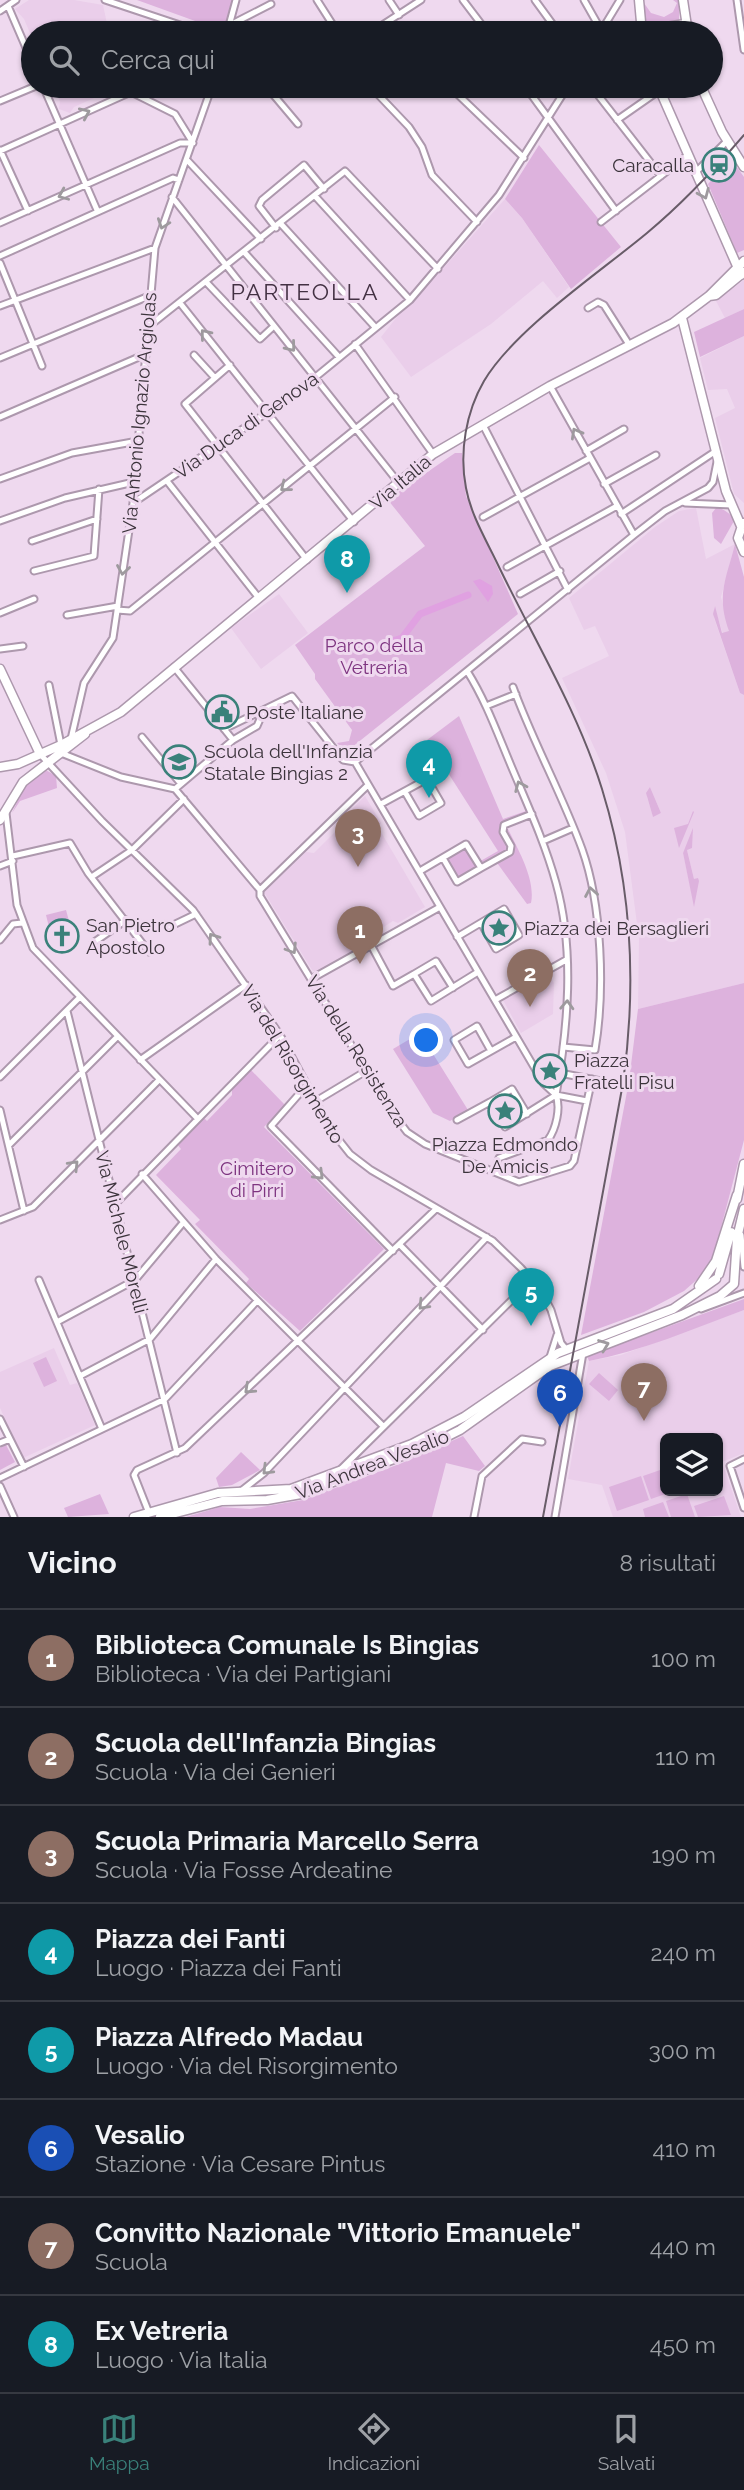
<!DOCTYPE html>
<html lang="it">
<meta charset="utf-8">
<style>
body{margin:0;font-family:Raleway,sans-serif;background:#242831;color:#f1f3f6}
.controls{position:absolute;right:21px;bottom:21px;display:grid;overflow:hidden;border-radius:10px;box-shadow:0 2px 5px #0004}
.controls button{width:63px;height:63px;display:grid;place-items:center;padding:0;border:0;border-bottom:2px solid #363941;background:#171b24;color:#f1f3f6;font:35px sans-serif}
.you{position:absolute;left:427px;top:1041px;width:24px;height:24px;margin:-18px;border:5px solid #fff;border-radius:50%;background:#1a73e8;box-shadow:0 0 0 10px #1a73e833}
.badge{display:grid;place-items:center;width:46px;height:46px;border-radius:50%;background:#3a817a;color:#fff;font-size:23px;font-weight:700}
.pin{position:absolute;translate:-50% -58px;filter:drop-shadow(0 2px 4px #0008)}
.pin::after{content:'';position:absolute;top:37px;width:24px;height:21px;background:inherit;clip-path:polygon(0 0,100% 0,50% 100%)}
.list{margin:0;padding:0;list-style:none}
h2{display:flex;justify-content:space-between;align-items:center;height:91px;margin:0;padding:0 28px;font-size:30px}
h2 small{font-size:23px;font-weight:400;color:#9ea1a6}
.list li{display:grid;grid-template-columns:46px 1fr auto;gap:21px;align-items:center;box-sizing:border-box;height:98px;padding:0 28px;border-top:2px solid #363941}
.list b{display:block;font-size:26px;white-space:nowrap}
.list p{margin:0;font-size:23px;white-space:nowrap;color:#9ea1a6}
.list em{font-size:23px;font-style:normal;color:#9ea1a6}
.icon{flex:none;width:38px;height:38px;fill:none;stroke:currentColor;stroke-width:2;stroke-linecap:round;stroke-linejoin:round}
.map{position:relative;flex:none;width:744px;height:1517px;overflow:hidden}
.search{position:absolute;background:#171b24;box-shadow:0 2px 5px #0004;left:21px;right:21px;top:21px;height:77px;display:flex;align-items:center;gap:18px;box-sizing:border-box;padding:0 24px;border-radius:38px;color:#9ea1a6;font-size:26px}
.sheet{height:875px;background:#171b24}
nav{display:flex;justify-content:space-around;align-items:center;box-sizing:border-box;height:98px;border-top:2px solid #363941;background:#171b24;font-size:19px;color:#9ea1a6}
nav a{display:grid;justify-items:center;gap:4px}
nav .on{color:#3a817a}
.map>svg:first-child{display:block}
.built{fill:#eaceea;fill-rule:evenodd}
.green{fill:#ddb2dd}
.water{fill:#e0a1e1}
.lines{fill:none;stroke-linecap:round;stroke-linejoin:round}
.canal{stroke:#e0a1e1;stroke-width:7}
.street-casing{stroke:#ad98ad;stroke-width:9}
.secondary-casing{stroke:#ad98ad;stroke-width:11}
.street{stroke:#fff;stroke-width:5}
.secondary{stroke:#fff;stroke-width:8}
.tram{stroke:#685c68;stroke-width:2}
.oneway{stroke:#9e9a9e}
.labels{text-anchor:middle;stroke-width:6;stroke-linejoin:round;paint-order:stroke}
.poi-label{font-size:19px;fill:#3c343c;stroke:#efd9ef;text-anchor:start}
.street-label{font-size:19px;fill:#3c343c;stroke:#efd9ef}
.park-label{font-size:19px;fill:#7e3480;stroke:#efd9ef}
.quarter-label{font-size:23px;letter-spacing:2px;fill:#433143;stroke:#efd9ef}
</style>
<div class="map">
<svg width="744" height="1517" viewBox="0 0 744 1517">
<rect width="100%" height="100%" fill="#efd9ef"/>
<path class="built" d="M29 0H74L103 5 109 33H33V40L24 19 15 9Z
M53 86H121L74 107 70 113 59 109 60 101Z
M505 199 522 218 569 287 557 298 543 281 491 324 411 377 381 337 429 277 433 280Z
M744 280V309L725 318 716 301Z
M744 336V503L734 494 715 418 735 408 727 389 708 390 700 358Z
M696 508 706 559 735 544 721 597 730 631 723 634 714 606V618L740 693 744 695V983L638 1009 639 939 625 832 606 773 562 678 609 656 595 626 584 630 569 598 655 527 679 511ZM650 787 661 813 653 816 647 797ZM694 832 687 850 694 879 698 883 694 904 683 853Z
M279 594 308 633 261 669 231 628Z
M365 796 381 823 378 827 425 907 398 923 393 921 382 928 384 933 316 972 312 970 264 892 306 852 314 853 344 823 345 816Z
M548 974 554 983 553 1014 521 1033 503 1000Z
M744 1310V1453L722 1462 741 1517H613L602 1485 568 1479 589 1361 621 1355ZM665 1438H718V1491H665Z
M54 1348 70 1385 77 1383 95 1425 23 1458 0 1408V1372Z"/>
<path class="green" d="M137 0H232L225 29 220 30Z
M673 0H679V21L646 24 644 3 651 13 664 17 673 12 677 3Z
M539 145 621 247 571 289 522 218 505 199Z
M731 159 744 177V250L737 253 708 184Z
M744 309V336L700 357 694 332Z
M455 453H462L466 496 518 614 346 752 337 743 349 741 352 730 315 679V674L295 645 425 546 388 500 405 487 402 483 408 477 413 482Z
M716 508C723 508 732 514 734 521L721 544 714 538 712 513Z
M735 544 744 577V695L740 693 713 614 715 606 722 633 729 631C716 595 726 580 735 544Z
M459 716 503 819 526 811 529 818 507 827C517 848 536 879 531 903L527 904 495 860 457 882 443 858 466 844 477 863 498 851 427 740Z
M44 769 56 776 57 788 20 801 12 813 25 785Z
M650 787 661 813 653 817 646 793Z
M693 811 694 812 679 848 674 828 688 824Z
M693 828 692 848 687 850 694 879 698 878 699 881 694 907 683 853Z
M66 910 69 921 49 927 46 915Z
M744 983V1140L713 1258 701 1276 684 1291 644 1312 581 1335 629 1081 638 1009Z
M420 1033 468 1110 450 1121 433 1113 393 1049Z
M250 1069 285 1105 264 1127 384 1249 300 1331 246 1283 249 1279 195 1224 200 1220 156 1175 181 1149 177 1144 203 1117 207 1121 232 1095V1089Z
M744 1299V1310C693 1329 642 1351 589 1361L587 1356Z
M46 1357 57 1381 44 1387 33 1363Z
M599 1373 618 1390 609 1401 589 1384Z
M463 1436 485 1466 479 1471 446 1463 432 1517H186L220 1507 250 1509 303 1500 402 1463Z
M6 1445 15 1462 0 1470V1448Z
M241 1452 260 1470 232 1485 219 1487 216 1478Z
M663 1469 665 1491 671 1492 651 1499 643 1476Z
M641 1476 649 1500 617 1511 609 1487Z
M100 1494 109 1514 68 1517 64 1508Z
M687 1494 695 1517H671L666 1501Z
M724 1496 731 1515 698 1517 694 1506Z
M663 1502 669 1517H645L643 1509Z"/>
<path class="water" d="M480 579 492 586 493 594 488 602 473 581Z"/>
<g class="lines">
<path class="canal" d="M386 643 402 638 420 614 468 595"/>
<defs>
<path id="street" d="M105 0 204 33
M317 0 338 33
M389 0 399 15
M463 0 488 33
M535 0 559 33
M584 0 601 30
M737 0 744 50
M8 6 33 64
M0 11 16 0
M230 25 271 4
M227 33 236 0
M370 33 421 0
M600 33 620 0
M43 86 97 210
M266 86 298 124
M370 86 409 127 422 147 432 175 477 222
M449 86 524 158
M525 86 616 211
M591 86 661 176
M374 90 384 86
M274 95 289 86
M0 101 36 86
M617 120 660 90
M0 150 28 211
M0 151 131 92 175 114 193 143
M187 160 261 239
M695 173 727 141
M315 196 410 300
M172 197 398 482
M601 222 688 155
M0 223 180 143H193
M281 224 375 327
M276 228 259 206 262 200 304 165 324 189
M245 253 339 357
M0 256 173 178 179 180
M0 263 42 366
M207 283 260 339 274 326
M180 303 354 522
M0 306 155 248
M588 308 598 302 604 305 630 346
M148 327 345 171 438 269
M355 344 433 454
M194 355 215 378
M0 358 149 296
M230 365 185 404 307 560
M550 386 634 535
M0 417 146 354
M483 425 568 590
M586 451 624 429
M0 479 72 453 138 441
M167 481 258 597
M604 484 656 455
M133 503 296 393 410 300 499 195 568 86
M685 503 732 505
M621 514 716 451
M483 517 590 458
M0 521 65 498 134 482
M32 541 97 519
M507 567 617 506
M34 571 94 556 99 489
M520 594 560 571
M117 610 130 611 395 397
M0 613 34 599
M67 615 118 606
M0 649 23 646
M174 667 233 740
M467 671C486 701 498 735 512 768 528 806 545 843 556 883 575 951 568 1026 556 1095 561 1108 556 1129 548 1140L499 1158 494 1172
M49 685 61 745
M513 687C533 742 562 794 582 849 602 905 605 991 595 1050L563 1047
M486 706 516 694
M224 729 292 696 343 760 355 762
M142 737 181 784
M71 739 84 683 113 638 133 503 155 248 212 86
M61 753 121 777 175 789
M40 754 102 821 193 910 280 1035 331 1130 350 1154 371 1170 493 1241 521 1268 542 1293 551 1310 561 1343 566 1349
M355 762 634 535 665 511 708 488 713 482 717 462
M355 762 544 1084 556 1095 587 1101
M175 789 260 890V896L394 1115 407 1132 425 1144 519 1182 570 1166 574 1161 592 1079
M175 789 233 740 257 726 264 710
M381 804 427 779 441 803 419 816 405 792
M6 813 17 905 33 948 196 1117
M543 841 573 828
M13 856 70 843 88 873 149 952
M0 866 13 861
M481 868 510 852 511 846 503 832 504 825 532 814
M420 871 466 844 481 868 457 882 443 858
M93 876 132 850 184 799
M260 890 368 785
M167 928 196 914
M457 937 504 909 519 935 496 949 481 923
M0 940 13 924 22 923
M93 943 126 920
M371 945 393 986 414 974
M311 979 440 907
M453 988 436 961 414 974 431 1001 478 972
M495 1000 566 960
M67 1011 177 1453
M491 1051 477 1026 454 1040 468 1064 516 1037
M140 1060 246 985
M538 1073H560L616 1084
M0 1077 80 997
M307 1085 271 1126 393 1251
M316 1101 366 1071
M0 1110 24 1211
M527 1114 512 1089 490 1102 505 1127 556 1095
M457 1120 490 1102
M9 1145 117 1037
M142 1174 216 1259 383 1426
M116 1203 280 1035
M0 1220 33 1207 159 1080
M741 1235 744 1267
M400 1245 483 1330
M39 1280 102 1429
M701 1309 744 1293
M57 1322 135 1280 182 1224
M550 1357 557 1335
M80 1376 150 1339 216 1259
M0 1419 24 1467
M0 1443 10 1439
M744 1459 730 1466 744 1508
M342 1468 532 1280
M0 1478 165 1399 257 1301
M0 1486 14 1517
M241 1491 264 1473 487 1237
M149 1513 134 1475 137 1470 185 1448 436 1209
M474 1517 482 1476 522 1439 542 1442
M555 1517 583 1353"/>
<path id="secondary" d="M639 0 642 33
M683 0 688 33
M642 31 685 24
M658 86 741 275
M701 86 722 132 744 167
M709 296 716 295 744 272
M682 318 726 491 741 526
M743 523 738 538 744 552
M0 669 40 754
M0 767 18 764 61 745 121 712 433 454 550 386 673 323 709 296 744 261
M0 820 23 782 85 734
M737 1199 744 1164
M719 1274 731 1232
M699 1286 716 1261 737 1195
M134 1517 218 1493 291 1489 412 1444 464 1417 558 1353 673 1309 716 1279
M160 1517 222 1501 267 1500 301 1494 428 1446 460 1430 550 1366 682 1315 720 1296 734 1284 737 1238 744 1209"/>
</defs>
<use href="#street" class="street-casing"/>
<use href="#secondary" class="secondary-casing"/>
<use href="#street" class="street"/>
<use href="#secondary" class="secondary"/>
<path class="tram" d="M543 1517 623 1083C637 983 632 886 602 789 578 712 535 641 500 569 488 543 471 516 466 488 459 452 466 412 484 381 515 329 599 273 647 233 682 204 714 170 744 135"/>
</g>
<defs><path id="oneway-chevron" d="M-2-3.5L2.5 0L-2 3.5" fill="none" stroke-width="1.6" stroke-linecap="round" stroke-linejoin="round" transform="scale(1.75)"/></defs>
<g class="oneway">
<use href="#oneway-chevron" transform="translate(85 113) rotate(-24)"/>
<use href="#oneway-chevron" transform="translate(704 194) rotate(67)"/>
<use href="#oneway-chevron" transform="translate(63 195) rotate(157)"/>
<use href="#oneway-chevron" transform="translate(163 224) rotate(109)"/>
<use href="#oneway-chevron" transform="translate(205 334) rotate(-129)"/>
<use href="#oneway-chevron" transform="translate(291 347) rotate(51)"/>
<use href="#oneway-chevron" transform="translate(576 433) rotate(-119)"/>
<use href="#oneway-chevron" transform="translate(285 487) rotate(141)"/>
<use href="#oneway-chevron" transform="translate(123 570) rotate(99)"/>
<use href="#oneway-chevron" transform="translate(520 786) rotate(-113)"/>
<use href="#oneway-chevron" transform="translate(591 892) rotate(-100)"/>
<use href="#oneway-chevron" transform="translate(213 938) rotate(-125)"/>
<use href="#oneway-chevron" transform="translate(292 949) rotate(58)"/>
<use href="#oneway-chevron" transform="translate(567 1005) rotate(-87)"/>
<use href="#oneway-chevron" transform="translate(74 1165) rotate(-46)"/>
<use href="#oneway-chevron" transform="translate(319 1175) rotate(45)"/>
<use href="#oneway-chevron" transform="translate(423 1305) rotate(133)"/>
<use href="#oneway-chevron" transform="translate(604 1345) rotate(-21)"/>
<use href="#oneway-chevron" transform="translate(249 1389) rotate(137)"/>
<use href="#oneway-chevron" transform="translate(267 1470) rotate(135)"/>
</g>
<defs>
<symbol id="station-ring" viewBox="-11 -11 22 22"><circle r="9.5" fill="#efd9ef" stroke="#3a817a" stroke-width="1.5"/><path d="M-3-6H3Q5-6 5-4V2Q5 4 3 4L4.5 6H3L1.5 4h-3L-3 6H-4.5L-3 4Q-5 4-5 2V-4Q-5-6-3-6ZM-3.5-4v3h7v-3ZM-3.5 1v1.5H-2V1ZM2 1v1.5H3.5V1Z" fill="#3a817a"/></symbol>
<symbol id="civic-ring" viewBox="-11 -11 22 22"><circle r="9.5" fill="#efd9ef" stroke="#3a817a" stroke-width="1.5"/><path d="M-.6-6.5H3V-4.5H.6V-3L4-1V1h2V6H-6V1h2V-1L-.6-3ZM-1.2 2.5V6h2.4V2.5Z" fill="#3a817a"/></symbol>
<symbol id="school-ring" viewBox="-11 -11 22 22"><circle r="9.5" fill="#efd9ef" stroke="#3a817a" stroke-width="1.5"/><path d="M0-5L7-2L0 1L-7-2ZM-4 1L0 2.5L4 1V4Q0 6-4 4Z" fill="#3a817a"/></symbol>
<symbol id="sight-ring" viewBox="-11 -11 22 22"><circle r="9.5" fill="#efd9ef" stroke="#3a817a" stroke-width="1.5"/><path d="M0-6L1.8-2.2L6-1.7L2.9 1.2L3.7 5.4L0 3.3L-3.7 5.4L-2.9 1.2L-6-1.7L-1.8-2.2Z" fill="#3a817a"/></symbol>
<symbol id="church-ring" viewBox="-11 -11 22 22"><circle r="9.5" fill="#efd9ef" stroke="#3a817a" stroke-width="1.5"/><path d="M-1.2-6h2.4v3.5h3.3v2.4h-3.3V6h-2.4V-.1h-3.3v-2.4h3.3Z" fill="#3a817a"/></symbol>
</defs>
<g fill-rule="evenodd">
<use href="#station-ring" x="700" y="146" width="38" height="38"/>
<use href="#civic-ring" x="203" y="693" width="38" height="38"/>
<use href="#school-ring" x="160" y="743" width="38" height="38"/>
<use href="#sight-ring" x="480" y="909" width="38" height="38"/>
<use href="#church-ring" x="43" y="917" width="38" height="38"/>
<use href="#sight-ring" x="531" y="1052" width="38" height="38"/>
<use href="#sight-ring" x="486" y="1092" width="38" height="38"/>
</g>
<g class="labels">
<g class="poi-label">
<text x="694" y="172" text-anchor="end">Caracalla</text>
<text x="246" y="719">Poste Italiane</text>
<text x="204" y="758">Scuola dell'Infanzia<tspan x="204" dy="22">Statale Bingias 2</tspan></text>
<text x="86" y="932">San Pietro<tspan x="86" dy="22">Apostolo</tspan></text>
<text x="524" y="935">Piazza dei Bersaglieri</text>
<text x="574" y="1067">Piazza<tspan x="574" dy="22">Fratelli Pisu</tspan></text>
<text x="505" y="1151" text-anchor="middle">Piazza Edmondo<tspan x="505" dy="22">De Amicis</tspan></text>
</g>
<g class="street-label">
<text transform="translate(139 413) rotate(-85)" y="7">Via Antonio Ignazio Argiolas</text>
<text transform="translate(246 425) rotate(-35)" y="7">Via Duca di Genova</text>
<text transform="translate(400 482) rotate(-40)" y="7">Via Italia</text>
<text transform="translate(357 1051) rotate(58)" y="7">Via della Resistenza</text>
<text transform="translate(293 1064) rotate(59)" y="7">Via del Risorgimento</text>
<text transform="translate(122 1232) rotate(76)" y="7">Via Michele Morelli</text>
<text transform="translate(372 1464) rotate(-21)" y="7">Via Andrea Vesalio</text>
</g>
<g class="park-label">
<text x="374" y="652">Parco della<tspan x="374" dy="22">Vetreria</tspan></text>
<text x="257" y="1175">Cimitero<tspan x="257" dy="22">di Pirri</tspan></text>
</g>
<g class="quarter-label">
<text x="305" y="300">PARTEOLLA</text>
</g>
</g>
</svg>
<div class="controls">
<button><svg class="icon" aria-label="layers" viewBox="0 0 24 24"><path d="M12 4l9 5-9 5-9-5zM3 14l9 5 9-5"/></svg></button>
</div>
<div class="you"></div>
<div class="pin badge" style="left:360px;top:964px;background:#8d6e63">1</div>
<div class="pin badge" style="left:530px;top:1007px;background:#8d6e63">2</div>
<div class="pin badge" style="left:358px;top:867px;background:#8d6e63">3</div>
<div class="pin badge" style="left:429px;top:798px;background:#0f9aa8">4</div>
<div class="pin badge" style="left:531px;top:1326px;background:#0f9aa8">5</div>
<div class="pin badge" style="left:560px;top:1427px;background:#1a4fb4">6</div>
<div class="pin badge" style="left:644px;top:1421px;background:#8d6e63">7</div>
<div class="pin badge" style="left:347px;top:593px;background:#0f9aa8">8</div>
<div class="search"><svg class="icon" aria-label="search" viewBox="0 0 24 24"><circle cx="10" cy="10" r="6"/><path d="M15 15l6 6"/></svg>Cerca qui</div>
</div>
<section class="sheet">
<h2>Vicino<small>8 risultati</small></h2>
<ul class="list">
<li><span class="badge" style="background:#8d6e63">1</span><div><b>Biblioteca Comunale Is Bingias</b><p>Biblioteca · Via dei Partigiani</p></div><em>100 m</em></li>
<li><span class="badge" style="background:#8d6e63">2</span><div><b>Scuola dell'Infanzia Bingias</b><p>Scuola · Via dei Genieri</p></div><em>110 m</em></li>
<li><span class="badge" style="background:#8d6e63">3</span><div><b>Scuola Primaria Marcello Serra</b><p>Scuola · Via Fosse Ardeatine</p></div><em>190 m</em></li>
<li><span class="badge" style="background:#0f9aa8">4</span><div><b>Piazza dei Fanti</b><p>Luogo · Piazza dei Fanti</p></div><em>240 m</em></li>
<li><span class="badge" style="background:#0f9aa8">5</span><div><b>Piazza Alfredo Madau</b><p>Luogo · Via del Risorgimento</p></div><em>300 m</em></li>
<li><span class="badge" style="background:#1a4fb4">6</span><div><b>Vesalio</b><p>Stazione · Via Cesare Pintus</p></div><em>410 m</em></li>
<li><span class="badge" style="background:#8d6e63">7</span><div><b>Convitto Nazionale &quot;Vittorio Emanuele&quot;</b><p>Scuola</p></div><em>440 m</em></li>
<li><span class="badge" style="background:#0f9aa8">8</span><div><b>Ex Vetreria</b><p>Luogo · Via Italia</p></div><em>450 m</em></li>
</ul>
</section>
<nav>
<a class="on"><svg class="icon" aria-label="map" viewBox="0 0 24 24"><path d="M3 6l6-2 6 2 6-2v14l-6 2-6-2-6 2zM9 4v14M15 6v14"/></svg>Mappa</a>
<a><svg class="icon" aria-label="directions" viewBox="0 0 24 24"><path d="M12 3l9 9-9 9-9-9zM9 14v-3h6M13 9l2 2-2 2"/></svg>Indicazioni</a>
<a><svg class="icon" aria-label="saved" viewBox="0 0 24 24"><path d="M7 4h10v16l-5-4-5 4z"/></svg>Salvati</a>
</nav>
